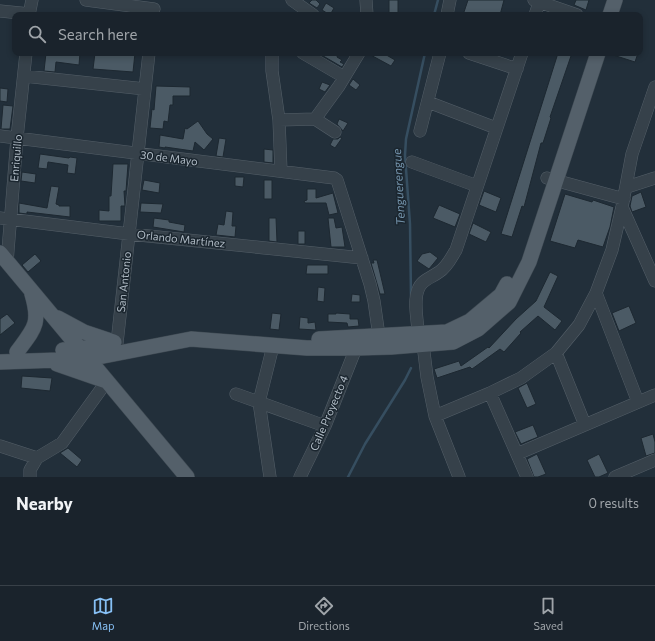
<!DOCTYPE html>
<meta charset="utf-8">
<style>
body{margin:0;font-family:Commissioner,sans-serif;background:#232b34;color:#f1f3f6}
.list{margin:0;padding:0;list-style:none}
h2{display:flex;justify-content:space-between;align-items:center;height:52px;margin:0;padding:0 16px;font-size:17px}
h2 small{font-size:13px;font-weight:400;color:#9fa4a9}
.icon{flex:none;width:22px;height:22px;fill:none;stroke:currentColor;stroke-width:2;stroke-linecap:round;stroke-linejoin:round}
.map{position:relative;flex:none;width:655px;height:477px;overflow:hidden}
.search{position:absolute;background:#1a232c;box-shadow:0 2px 6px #0003;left:12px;right:12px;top:12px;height:44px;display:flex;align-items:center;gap:10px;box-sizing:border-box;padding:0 14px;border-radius:8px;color:#9fa4a9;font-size:15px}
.sheet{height:108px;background:#1a232c}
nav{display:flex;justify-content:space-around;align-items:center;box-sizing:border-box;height:56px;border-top:1px solid #384048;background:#1a232c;font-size:11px;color:#9fa4a9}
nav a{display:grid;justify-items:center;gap:2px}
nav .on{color:#87c0f5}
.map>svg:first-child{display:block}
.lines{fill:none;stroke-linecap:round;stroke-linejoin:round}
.stream{stroke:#364e60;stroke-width:2.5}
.building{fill:#4b5a65;stroke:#1d2831}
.minor-casing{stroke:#545f68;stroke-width:13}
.major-casing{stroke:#3f4a53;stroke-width:16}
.minor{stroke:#36414a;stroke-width:12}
.major{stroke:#54606a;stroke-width:15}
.labels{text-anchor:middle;stroke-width:3;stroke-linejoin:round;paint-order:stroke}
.street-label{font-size:11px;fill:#b1bcc6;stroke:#1b262f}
.water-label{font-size:12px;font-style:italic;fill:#7291a9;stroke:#1b262f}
</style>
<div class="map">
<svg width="655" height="477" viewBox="0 0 655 477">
<rect width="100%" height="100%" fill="#222f3a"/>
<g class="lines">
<path class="stream" d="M434 15 438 0
M411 296 410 224 405 155 406 139 425 53
M348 477 365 444 405 380 411 368"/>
</g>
<path class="building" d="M312 0H316L320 4 317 8 309 3Z
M389 0H398V15H389Z
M468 0H504L500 15H463Z
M576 0H589L586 10 574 5Z
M326 3 334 8 330 15 322 10Z
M46 53H80L79 65 56 62 55 72 44 71Z
M95 53H135L133 72 93 69Z
M318 53H338L337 57 342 60 340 62 344 64 342 67Z
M367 53H383L395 60 391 66Z
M558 53H572L550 117 551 118 543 143H541L524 207 522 206 512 237 501 234Z
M610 53H638L635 62 610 54Z
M353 79 360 85 356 90 349 85Z
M322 82 330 85 325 92 319 89Z
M156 86 190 87V96H173V105H170L168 122 164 121 163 129 150 128 152 109 154 110Z
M0 88 8 89 7 102 0 101Z
M3 105 13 106 10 129H1Z
M339 119 348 123 343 131 337 124Z
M198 121 207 134 213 139 204 150 195 142 193 151 165 147V148L159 147 160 135 183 139 185 128 187 129Z
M340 137 342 138 335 148 330 145 333 139H338Z
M219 138 226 139 223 157 216 156Z
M264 149 273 150V163L264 162Z
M40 154 69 158 70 157 77 158 75 174 67 173 68 165 48 162 47 169 38 168Z
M113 164H128L126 191H124L125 206H121V221H99V210L109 211V196H111Z
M22 172 36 174 35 183 21 181Z
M235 177H244L243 187 235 186Z
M144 180 160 183 159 193 142 190Z
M264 180H272V199H264Z
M51 186 59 187 56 204 59 205V206H70V217L27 212V214L19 213V203L47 208Z
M307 189H316V198L333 193 338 213 329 215 326 203H305L304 201 307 200Z
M484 191 501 198 496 212 479 205Z
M641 192 646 207 632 212 630 206 632 196Z
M565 194 592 202 593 200 614 207 610 227 603 247 578 240 575 248 550 241Z
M141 203 163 204 161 213 140 212Z
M439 205 460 214 455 227 433 218Z
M226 211 233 212 232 226H236L235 237 216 235 218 224 224 225Z
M154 218 169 220V222L185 225 184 232 153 227Z
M269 218H276L277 242 269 241Z
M328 218H334L336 228 342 227 345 247H331Z
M473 223 491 232 486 242 469 234Z
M298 231H305V244H298Z
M430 252 438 258 429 269 417 261 422 254Z
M35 254 41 261 28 272 22 265Z
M373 260H377L385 294H380L371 263H374Z
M307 265H328V274H306Z
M550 272 558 276 544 307 562 321 555 330 538 316 520 332 521 333 504 352 500 349 472 369 470 367 437 378 434 369 459 361 461 366 488 347 489 348 516 319 536 301Z
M318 287 325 288 324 302 317 301Z
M352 294 360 295V302H351Z
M629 306 636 323 619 331 612 313Z
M272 313 281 314 279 330 270 329Z
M336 313 350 314V319H358L359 326 348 327 347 323 328 322V314H336Z
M7 314 15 323 0 335V319Z
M300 317 308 318V323L315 322 316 330 299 329Z
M22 376 52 378 50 391 21 388Z
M527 383 536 404 527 408 518 388Z
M533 425 538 437 521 444 515 432Z
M653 434 655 442V453L646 456 641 438Z
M68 448 82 460 77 467 60 453Z
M537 454 546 474 538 477H534L527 459Z
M599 454 608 473 599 477H595L587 460Z"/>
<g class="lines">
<defs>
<path id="minor" d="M86 0 154 9
M292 0 313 15
M366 0 367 15
M534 0 577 15
M0 11 30 14
M29 15 32 0
M447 15 450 0
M535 15 540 0
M272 53V71L279 120 281 171
M303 53 344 77
M469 53 517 69
M24 76 145 89
M428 102 496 128
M315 119 335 132
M279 120 315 119 339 86 359 53
M420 131 440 53
M0 136 334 178 337 180 338 183 370 284 374 301 379 336
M412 162 477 186
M547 178 624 199
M627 187 655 178
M622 207 655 281
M0 218 129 234 362 258
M7 263 17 138 26 53
M596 293 638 402
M418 334C418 320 413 303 418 290 421 280 431 278 439 272 447 267 451 258 456 250L522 53
M117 343 149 53
M423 344 427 377 435 416 459 477
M556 353 585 425
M490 393 527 477
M236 394 325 426
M435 416 490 393 521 378 556 353 579 325 596 293 612 250 622 207 632 154 655 87
M0 446 37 458
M517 454 655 395
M30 477V470L37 458 62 443 107 381
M270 477 259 402 273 346
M300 477 325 426 356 348
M615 477 655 460"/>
<path id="major" d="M610 15 615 0
M0 253 187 477
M58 318 84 332 114 342
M319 339 447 332 470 321 501 295 507 284
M63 350 79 349 113 344
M17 352C34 329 41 324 32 294
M0 362 88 359 191 339 307 348H356L391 347 453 342 478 329 509 302 529 262 598 53
M57 364 106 381"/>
</defs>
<use href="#minor" class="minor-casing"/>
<use href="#major" class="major-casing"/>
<use href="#minor" class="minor"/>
<use href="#major" class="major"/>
</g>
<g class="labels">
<g class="street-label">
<text transform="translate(16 158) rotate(-85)" y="4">Enriquillo</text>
<text transform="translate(169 158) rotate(7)" y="4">30 de Mayo</text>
<text transform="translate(181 239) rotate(6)" y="4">Orlando Martínez</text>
<text transform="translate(124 282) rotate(-84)" y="4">San Antonio</text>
<text transform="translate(329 413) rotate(-67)" y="4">Calle Proyecto 4</text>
</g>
<g class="water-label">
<text transform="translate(399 187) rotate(-93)" y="4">Tenguerengue</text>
</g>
</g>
</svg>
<div class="search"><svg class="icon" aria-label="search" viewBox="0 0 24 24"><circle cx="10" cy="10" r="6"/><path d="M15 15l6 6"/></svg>Search here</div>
</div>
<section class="sheet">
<h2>Nearby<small>0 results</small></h2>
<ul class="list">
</ul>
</section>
<nav>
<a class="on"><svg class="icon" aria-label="map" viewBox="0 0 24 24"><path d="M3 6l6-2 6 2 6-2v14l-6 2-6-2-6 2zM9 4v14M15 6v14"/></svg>Map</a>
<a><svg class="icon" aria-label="directions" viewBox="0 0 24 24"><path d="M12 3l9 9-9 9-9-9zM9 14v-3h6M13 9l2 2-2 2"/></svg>Directions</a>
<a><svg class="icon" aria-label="saved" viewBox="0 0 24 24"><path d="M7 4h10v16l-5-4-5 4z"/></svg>Saved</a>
</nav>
